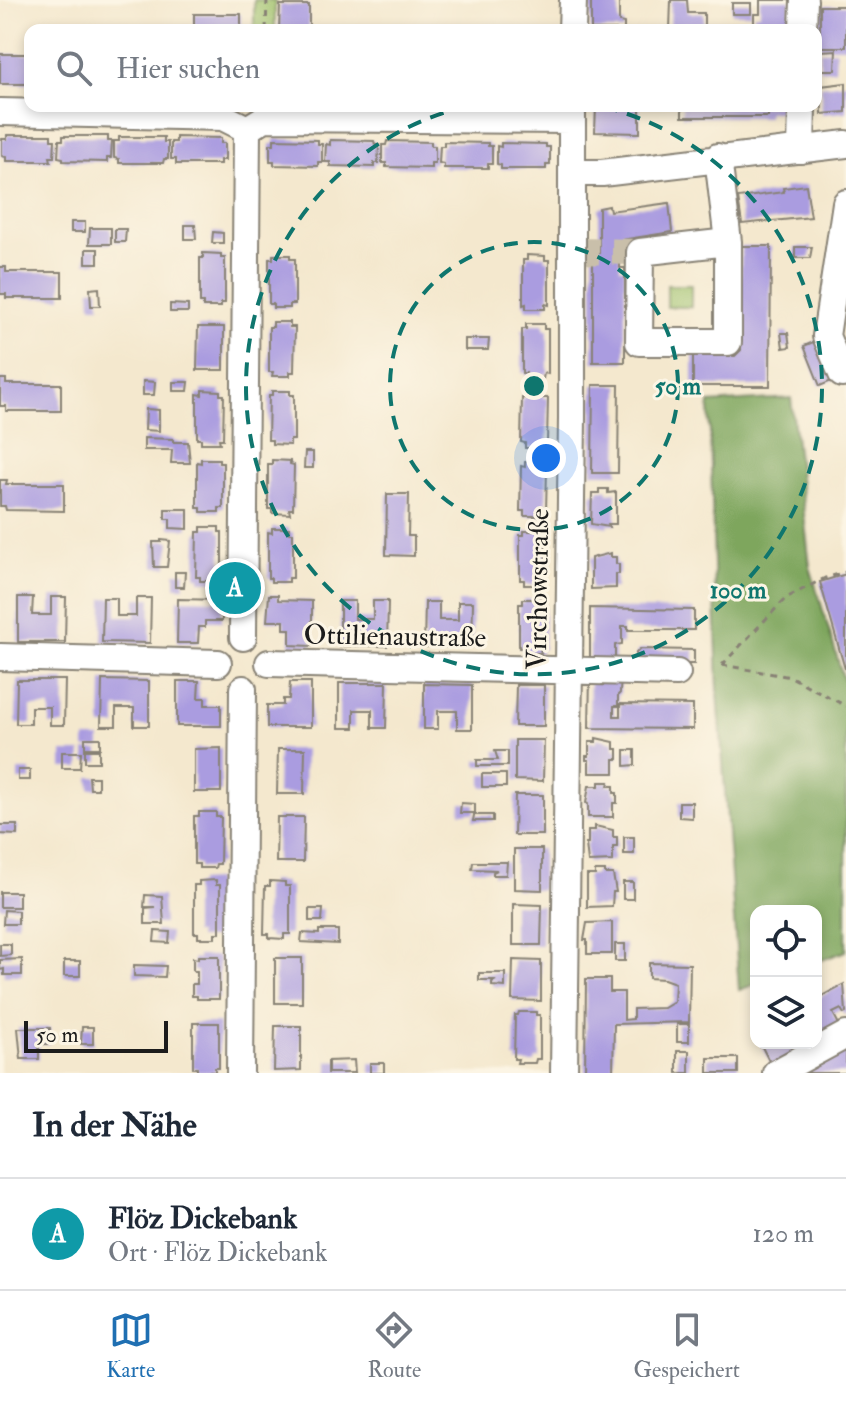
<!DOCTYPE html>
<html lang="de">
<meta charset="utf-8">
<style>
body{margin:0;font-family:"IM FELL Double Pica",serif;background:#f6f6f7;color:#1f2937}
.controls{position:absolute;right:24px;bottom:24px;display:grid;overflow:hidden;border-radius:16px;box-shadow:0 4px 12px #0003}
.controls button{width:72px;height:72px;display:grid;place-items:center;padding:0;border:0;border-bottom:2px solid #e0e1e3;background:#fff;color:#1f2937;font:40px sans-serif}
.scale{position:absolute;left:24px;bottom:20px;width:144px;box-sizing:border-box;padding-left:8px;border:4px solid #1c1c1c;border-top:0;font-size:22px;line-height:28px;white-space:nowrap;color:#1c1c1c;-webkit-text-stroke:6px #fcf5e5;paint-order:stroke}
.you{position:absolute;left:546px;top:458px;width:28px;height:28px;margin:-20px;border:6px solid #fff;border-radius:50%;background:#1a73e8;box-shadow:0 0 0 12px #1a73e833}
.badge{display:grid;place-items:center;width:52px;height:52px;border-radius:50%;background:#1f6fb2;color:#fff;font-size:26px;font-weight:700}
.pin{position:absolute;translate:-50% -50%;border:4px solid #fff;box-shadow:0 2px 8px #0006}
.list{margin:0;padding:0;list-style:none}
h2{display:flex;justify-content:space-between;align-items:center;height:104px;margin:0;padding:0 32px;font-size:34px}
h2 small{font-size:26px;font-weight:400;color:#747a83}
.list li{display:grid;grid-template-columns:52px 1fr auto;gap:24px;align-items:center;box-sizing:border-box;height:112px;padding:0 32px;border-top:2px solid #e0e1e3}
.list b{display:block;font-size:30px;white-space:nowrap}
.list p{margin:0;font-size:26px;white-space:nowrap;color:#747a83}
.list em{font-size:26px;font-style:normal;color:#747a83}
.icon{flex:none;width:44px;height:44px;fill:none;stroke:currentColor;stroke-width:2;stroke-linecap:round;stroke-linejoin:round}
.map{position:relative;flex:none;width:846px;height:1073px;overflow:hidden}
.search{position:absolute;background:#fff;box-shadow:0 4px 12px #0003;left:24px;right:24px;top:24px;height:88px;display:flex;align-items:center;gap:20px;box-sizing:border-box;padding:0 28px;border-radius:16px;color:#747a83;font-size:30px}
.sheet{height:216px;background:#fff}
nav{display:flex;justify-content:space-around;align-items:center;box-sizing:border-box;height:112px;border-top:2px solid #e0e1e3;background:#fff;font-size:22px;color:#747a83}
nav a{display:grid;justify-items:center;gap:4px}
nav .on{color:#1f6fb2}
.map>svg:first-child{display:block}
.green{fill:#9dc069;stroke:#5c6e42;stroke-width:2}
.forest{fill:#7ea65d;stroke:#4d613c;stroke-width:2}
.building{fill:#aa9ce0}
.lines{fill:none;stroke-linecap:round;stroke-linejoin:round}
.minor-tunnel{stroke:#c9bfaa;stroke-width:26;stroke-dasharray:26 13;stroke-linecap:butt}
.minor-casing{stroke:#888275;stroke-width:30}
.path{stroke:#888275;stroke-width:3;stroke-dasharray:6 6;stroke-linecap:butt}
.minor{stroke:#fff;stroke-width:26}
.ring{fill:none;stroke:#0f766e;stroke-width:4;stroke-dasharray:14 10}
.labels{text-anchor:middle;stroke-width:6;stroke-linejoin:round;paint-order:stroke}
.street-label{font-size:28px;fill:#1c1c1c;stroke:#fcf5e5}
.centre{fill:#0f766e;stroke:#fcf5e5;stroke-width:4}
.ring-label{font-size:24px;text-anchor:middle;font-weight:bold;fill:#0f766e;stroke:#fcf5e5;stroke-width:6;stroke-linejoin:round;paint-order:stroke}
</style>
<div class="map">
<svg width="846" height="1073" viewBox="0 0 846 1073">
<rect width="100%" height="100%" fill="#fcf5e5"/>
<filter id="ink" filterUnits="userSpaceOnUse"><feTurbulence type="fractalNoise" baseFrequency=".0125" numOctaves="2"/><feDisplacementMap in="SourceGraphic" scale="16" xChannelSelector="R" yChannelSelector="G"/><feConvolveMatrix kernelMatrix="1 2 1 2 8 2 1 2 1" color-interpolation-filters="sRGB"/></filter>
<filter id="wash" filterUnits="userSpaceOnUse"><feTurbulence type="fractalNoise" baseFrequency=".006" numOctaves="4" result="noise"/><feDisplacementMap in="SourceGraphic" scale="32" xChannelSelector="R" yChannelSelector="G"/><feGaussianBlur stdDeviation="1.8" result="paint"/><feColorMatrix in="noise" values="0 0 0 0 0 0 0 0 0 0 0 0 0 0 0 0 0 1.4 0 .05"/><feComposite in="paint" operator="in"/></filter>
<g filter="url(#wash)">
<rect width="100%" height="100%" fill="#f4e8ce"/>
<path class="green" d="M254 0H275V30H254Z
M667 285H691V307H667Z"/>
<path class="forest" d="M791 398 810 567 846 687V951L816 962V911H756V984L739 990 718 692 709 403Z"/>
<g id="blocks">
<path class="building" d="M591 0H619V22L624 23V30H591Z
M671 0H687L688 13H704V30H670Z
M760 0H790V30H754V14H760Z
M732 3H751V14H732Z
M280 5H309V30H279Z
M820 6H846V47H820Z
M194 14H241V30H194Z
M836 50 835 70H820V51Z
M0 54H30V84H0Z
M846 83V112L822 114 821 86Z
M596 106H640V133L595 132Z
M682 106H780V111H768V117H682Z
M7 135H51V140H55L54 157H50L51 161H6V157L2 156V139H7Z
M63 136H108V141H112L111 158H107V162L63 161V158L58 157 59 140H63Z
M119 137H164V142H168V159H164L163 163H119V159L114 158V141H119Z
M176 137 221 138V143H225V160H220V164H176V159H171V142H176Z
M274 139 318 140V144H322V162H318V166L274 165V161H270V144H274Z
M330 140 374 141 375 145H379L378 163H374V167L330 166V162H325L326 144 330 145Z
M387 141 431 142V146H435V163H431V168L386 167V163H382V145H386Z
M444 142 488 143V146H492V164H488V168H444V164L439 163 440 146H444Z
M501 143 546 144V147H550V165H546V169H501V165L497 164V146L501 147Z
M806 185 811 217 742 224 738 198 784 192 783 188Z
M669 203 672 232 620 240V268H625V362H593V253H599V208L609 206 610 211Z
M71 222H85V232H71Z
M185 225H195L196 239H185Z
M90 228H111V244H89Z
M115 229H126L125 242H115Z
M213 232 223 233V243H212Z
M741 246H771L770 386H693V355L735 356 741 350Z
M795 247H812L810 258H795Z
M86 249H98V263H86Z
M203 253 221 254V258H225V303H221V307H203V303H200V258H203Z
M273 255H290V259H295V304H290V308H273V304H269V259H273Z
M527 255 545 256V260H549V305L545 304V309H526V304L523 305V260H527Z
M0 267H6V272H62V298H6V294H0Z
M99 288 100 306H91L90 289Z
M170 304 188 305V312H170Z
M273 322H290V327H295L294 372H290V376H272L273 372H269V327H273Z
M526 324H544V329H548V374L544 373 543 379 526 378V373H522V329H526Z
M198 327H224V370H197Z
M781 333H788L790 347 783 348Z
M465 339H489L488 350H465Z
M818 340 834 380 820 386 804 346Z
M0 379H6V384H61V411H6V406H0Z
M143 381 155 382 154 395H143Z
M173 382H189L188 391H173Z
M593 385H619L618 473H592Z
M202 390 220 391V395H224L223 439H219L220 443H201V439H197V394L202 395Z
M272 391H290V395H294V440H290V445L272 444V440H268L269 395H272Z
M526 393H543V398H548L547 443H543V448H525V443L521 442 522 398H526Z
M146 409 159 410V431L145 430Z
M144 438 173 439V442H188L190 463H171L172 450H144Z
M305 452H313V468H304Z
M201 459H219V463H223V508H219V512H201V508H197V462L201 463Z
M272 460 290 461V464L294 465 293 509H289L290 514 272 513V509H268V464H272Z
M525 462H543V467H547L546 512H542V516H524V511H520L521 466 525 467Z
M0 480H7L6 484H64V511L6 510 5 506H0Z
M599 489H608V493L616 492V524H608L609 527 591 524 592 493H599Z
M387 494H409L408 536H414V556L386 555Z
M165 509H188V529L170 528V519H165Z
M201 527H219V532H222V577H218V581H200V577H196L197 532H201Z
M272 528H289V533H293V578H289V582H271V578H268V532L272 533Z
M524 531H542V535H546L545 580H541V585H524V580H520V535H524Z
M161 540 170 541 167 567H154L153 542H161Z
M611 553V557H616V564H619V574H616V588L591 589V558Z
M175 572H185L184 587H175Z
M846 574V669H845L820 582Z
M269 595H278V600L312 601V646L290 645V629H284V621H267Z
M18 597H33L32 615H51V597H66L65 642H18Z
M103 598H117V616H136V598H151L150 643 102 642Z
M178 599 222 600V621H205V627H199L198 643H177Z
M523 599H541V604H545L544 649H540L541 653H523V648H519V604H523Z
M340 601H355V619H373V601H388L387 646H340Z
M425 602H439V620H458V602H473L472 647H424Z
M590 608 694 610V630H628V626H622V644L615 645V663H590Z
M640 649 694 650V664H636V653Z
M590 675H621L620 693 618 695V706H614V716H620V704L693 705V729L589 728Z
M17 680H65L64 725H50V707H31V724H16Z
M102 680 149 681V726H134V708H116V726H101Z
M177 681H199L198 698H205V705H221V726H177Z
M290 682H311V727H267V705H283V699H289Z
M339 683H387L386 728H372V710H354V728H339Z
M424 684 472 685V729H457V711H438V729H424Z
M516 685H544V726H515Z
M85 738H100V748H85Z
M596 738 614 742V749H618V759H614V773H589V760H586V756H589V742H596Z
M515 740H544L543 781 515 780Z
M221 748V792H194V749Z
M278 749H305L304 794H277Z
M85 750H99V762H85Z
M625 750H635V765L625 766Z
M495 751H508V766H477V760H498Z
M62 752H81L80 768H62Z
M18 770H30V780H18Z
M482 774H506V787H482Z
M89 777H98V789H90Z
M599 782H609L608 786H614V793H617V803H613V817H588V804L586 803 589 786H599Z
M515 795H543V835H514Z
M679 802H692V818L679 817Z
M461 803 475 804V813H460Z
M199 812H216V817H221L220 864H216L215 868H199V864H194V816H199Z
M474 815H493V821H473Z
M277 817H304L303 862H276Z
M0 825H17V835L0 834Z
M595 826 613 830V837H617V847H613V861L588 862 586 844H588V830H595Z
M624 837H634V854H624Z
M514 849H542V890L514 889Z
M473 862H507L506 875H493V872L497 870 472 869Z
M595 871H605V874H613L616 892H613L612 906 587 907V875H595Z
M216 880V885H220V933H215V938H198V933H194V885H199V881Z
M270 881 285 882V886H290V934H284V939L269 938V934H264L265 886H270Z
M623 882H633V899H623Z
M0 892H19V907H0Z
M145 895 162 896 164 924H145V908L155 907H144Z
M513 904 542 905 541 945H513Z
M309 909H323L322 921H309Z
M4 910 18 911V924H3Z
M612 922V954H587V940H584L587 923Z
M319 930H338V944L301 942 302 933 319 934Z
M155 931 170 932 169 943 154 942Z
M0 944H11V955L0 956Z
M615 944H625V961H615Z
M198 956H219V999H197V996H192V984H197V971H193V958L198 959Z
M275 958H302V1003H275Z
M22 959V975H4V969L0 970V960Z
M513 960 541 961V1001L512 1000Z
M64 961H80V976H64Z
M649 963 690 964 689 1022 614 1024 613 1073H585L586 979H610V992H624V1020L633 1019V1009L664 1008 674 1002 675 983 664 979 649 978Z
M134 965 166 966 165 977 134 976Z
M479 973H505V987L492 986V982L496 980H479Z
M844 984 846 1013 844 1014 841 1009 833 1013 846 1038V1073H775L760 1043H816V999Z
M519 1012H536V1015H540V1059H536L535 1063H517L518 1059H514L515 1015H518Z
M193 1023H219V1068H215V1072H197V1068H193Z
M677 1024H689V1042H677Z
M275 1026H301V1070L274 1071Z
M82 1027H93V1044H81Z
M18 1028H50V1044H39V1059H21Z
M677 1051H689V1073H677Z
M708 1058H738V1073H708Z
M354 1060 355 1073H328V1061Z
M370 1063H384V1073H370Z"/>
</g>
</g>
<g filter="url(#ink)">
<use href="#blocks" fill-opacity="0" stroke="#888275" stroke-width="2"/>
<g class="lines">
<path class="minor-tunnel" d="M573 251 640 252"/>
<defs>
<path id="minor" d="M572 30 573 0
M803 30 804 0
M0 112 223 117 247 129 265 118 572 120
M801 150 802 106
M718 157 728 242V342H639L640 252 728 242
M573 173H602L846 144
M846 203 826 336 842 374 846 372
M243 637 247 129
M0 657 218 663
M269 663 677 673
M240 1073 243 689
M564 1073 572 418V106
M776 1073 846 1035"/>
</defs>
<use href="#minor" class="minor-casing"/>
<path class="path" d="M266 30 267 0
M722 665 786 598 825 578 846 572
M722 665 791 677 846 706"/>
<use href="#minor" class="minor"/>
</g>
</g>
<g class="ring">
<circle cx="534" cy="386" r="144"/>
<path d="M604 107A288 288 0 1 1 464 107"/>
</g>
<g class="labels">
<g class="street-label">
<text transform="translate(537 589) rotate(-89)" y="10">Virchowstraße</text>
<text transform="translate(395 635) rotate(1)" y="10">Ottilienaustraße</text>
</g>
</g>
<circle cx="534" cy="386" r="12" class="centre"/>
<g class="ring-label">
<text x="678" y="394">50 m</text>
<text x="738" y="598">100 m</text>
</g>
</svg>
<div class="controls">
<button><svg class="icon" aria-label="locate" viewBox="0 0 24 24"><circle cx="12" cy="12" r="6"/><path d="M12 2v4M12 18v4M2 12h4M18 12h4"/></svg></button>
<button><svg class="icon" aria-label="layers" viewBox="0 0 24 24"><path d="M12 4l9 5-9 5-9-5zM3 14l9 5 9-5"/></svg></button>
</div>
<div class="scale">50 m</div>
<div class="you"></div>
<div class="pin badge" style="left:235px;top:588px;background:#0f9aa8">A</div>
<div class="search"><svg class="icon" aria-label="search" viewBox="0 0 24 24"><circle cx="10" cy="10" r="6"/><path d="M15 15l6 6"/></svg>Hier suchen</div>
</div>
<section class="sheet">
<h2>In der Nähe<small></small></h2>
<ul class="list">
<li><span class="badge" style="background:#0f9aa8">A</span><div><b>Flöz Dickebank</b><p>Ort · Flöz Dickebank</p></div><em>120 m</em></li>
</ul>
</section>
<nav>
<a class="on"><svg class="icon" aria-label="map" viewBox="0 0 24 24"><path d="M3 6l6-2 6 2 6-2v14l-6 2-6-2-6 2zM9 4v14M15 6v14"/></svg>Karte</a>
<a><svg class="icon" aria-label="directions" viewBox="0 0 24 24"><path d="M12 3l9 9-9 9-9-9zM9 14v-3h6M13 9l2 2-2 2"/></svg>Route</a>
<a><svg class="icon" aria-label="saved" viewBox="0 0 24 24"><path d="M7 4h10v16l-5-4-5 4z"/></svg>Gespeichert</a>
</nav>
